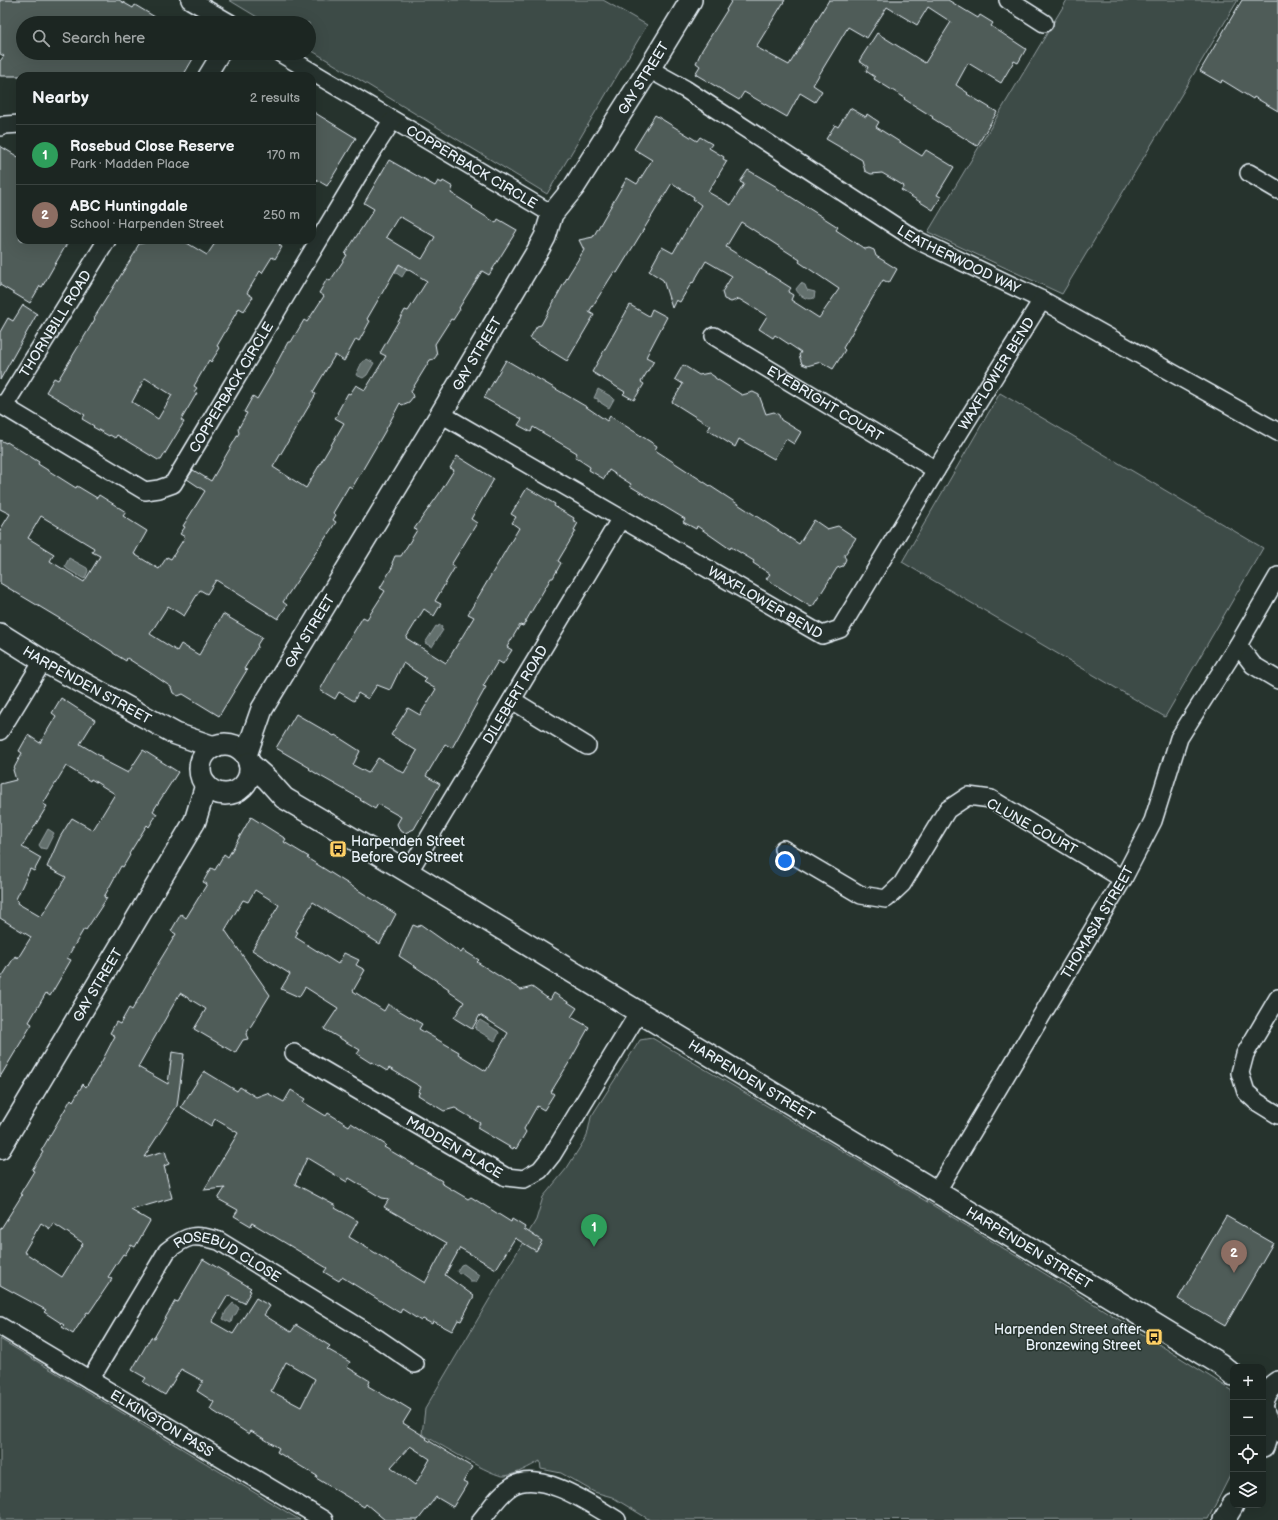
<!DOCTYPE html>
<meta charset="utf-8">
<style>
body{margin:0;font-family:"Balsamiq Sans",sans-serif;background:#252e2a;color:#f1f3f6}
.controls{position:absolute;right:12px;bottom:12px;display:grid;overflow:hidden;border-radius:8px;box-shadow:0 4px 16px #0002}
.controls button{width:36px;height:36px;display:grid;place-items:center;padding:0;border:0;border-bottom:1px solid #3a4340;background:#1c2622;color:#f1f3f6;font:20px sans-serif}
.you{position:absolute;left:785px;top:861px;width:14px;height:14px;margin:-10px;border:3px solid #fff;border-radius:50%;background:#1a73e8;box-shadow:0 0 0 6px #1a73e833}
.badge{display:grid;place-items:center;width:26px;height:26px;border-radius:50%;background:#bca0f2;color:#fff;font-size:13px;font-weight:700}
.pin{position:absolute;translate:-50% -33px;filter:drop-shadow(0 1px 2px #0008)}
.pin::after{content:'';position:absolute;top:21px;width:14px;height:12px;background:inherit;clip-path:polygon(0 0,100% 0,50% 100%)}
.list{margin:0;padding:0;list-style:none}
h2{display:flex;justify-content:space-between;align-items:center;height:52px;margin:0;padding:0 16px;font-size:17px}
h2 small{font-size:13px;font-weight:400;color:#a0a5a5}
.list li{display:grid;grid-template-columns:26px 1fr auto;gap:12px;align-items:center;box-sizing:border-box;height:60px;padding:0 16px;border-top:1px solid #3a4340}
.list b{display:block;font-size:15px;white-space:nowrap}
.list p{margin:0;font-size:13px;white-space:nowrap;color:#a0a5a5}
.list em{font-size:13px;font-style:normal;color:#a0a5a5}
.icon{flex:none;width:22px;height:22px;fill:none;stroke:currentColor;stroke-width:2;stroke-linecap:round;stroke-linejoin:round}
.map{position:relative;flex:none;width:1278px;height:1520px;overflow:hidden}
.search{position:absolute;background:#1c2622;box-shadow:0 4px 16px #0002;left:16px;top:16px;width:300px;height:44px;display:flex;align-items:center;gap:10px;box-sizing:border-box;padding:0 14px;border-radius:22px;color:#a0a5a5;font-size:15px}
.panel{position:absolute;background:#1c2622;box-shadow:0 4px 16px #0002;left:16px;top:72px;width:300px;height:172px;border-radius:12px}
.map>svg:first-child{display:block}
.green{fill:#3e4b47;stroke:#939ea0}
.water{fill:#636f6d;stroke:#98a3a5}
.building{fill:#505c59;stroke:#e8f1f8;fill-rule:evenodd}
.lines{fill:none;stroke-linecap:round;stroke-linejoin:round}
.minor-casing{stroke:#e8f1f8;stroke-width:20}
.tertiary-casing{stroke:#e8f1f8;stroke-width:24}
.minor{stroke:#26332d;stroke-width:17}
.tertiary{stroke:#26332d;stroke-width:21}
.labels{text-anchor:middle;stroke-width:3;stroke-linejoin:round;paint-order:stroke}
.street-label{font-size:14px;fill:#e8f1f8;stroke:#26332d}
.poi-label{font-size:14px;fill:#e8f1f8;stroke:#26332d;text-anchor:start}
</style>
<div class="map">
<svg width="1278" height="1520" viewBox="0 0 1278 1520">
<rect width="100%" height="100%" fill="#26332d"/>
<filter id="ink" filterUnits="userSpaceOnUse"><feTurbulence type="fractalNoise" baseFrequency=".025" numOctaves="2"/><feDisplacementMap in="SourceGraphic" scale="8" xChannelSelector="R" yChannelSelector="G"/><feConvolveMatrix kernelMatrix="1 2 1 2 8 2 1 2 1" color-interpolation-filters="sRGB"/></filter>
<g filter="url(#ink)">
<path class="green" d="M229 0H603L647 25 547 194 309 49V23H267Z
M1067 0H1238L1062 294 928 232Z
M1000 393 1263 548 1165 717 902 562Z
M652 1038C848 1153 1042 1270 1233 1391V1470L1208 1519 650 1520 612 1497 594 1492 561 1473 541 1469 540 1461C529 1467 517 1474 505 1476 494 1478 436 1442 422 1434L425 1409 536 1220 543 1197 567 1168 587 1136 591 1117 640 1040Z
M0 1339 300 1520H0Z"/>
<path class="water" d="M406 253 414 257 402 277 395 272Z
M801 283 805 285 807 290 815 292 814 298C807 301 798 295 796 289Z
M367 359 374 363 367 375 363 378 356 375 362 362Z
M598 389 612 397 614 399 609 408 601 403 600 401 598 402V399L594 398Z
M69 558 87 568 88 571 85 578 84 579 67 569 65 566Z
M439 625 442 627 441 629 443 630 432 647 425 643 436 626 438 627Z
M48 829 54 833 46 849 41 848 39 845Z
M480 1020 498 1031 499 1033 495 1041 475 1029 477 1023Z
M464 1264 479 1275V1277L476 1282H470L469 1279 461 1273 459 1274 457 1271 461 1265Z
M233 1303 239 1308 236 1314 233 1316 231 1323 223 1319 226 1311Z"/>
<path class="building" d="M0 0H119L133 8 135 5 165 23H23V53H187L194 57 183 76H0V61L4 56 0 54Z
M732 0H785L756 47 789 65 829 0H948L978 18 980 15 993 23 991 26 1026 49 1018 63 1014 61 1001 83 968 63 956 85 968 93 967 94 997 112 977 146 932 118 933 117 904 99 905 98 874 79 875 77 866 71 868 67 859 61 877 33 925 63 951 22 928 7 917 25 887 7 867 38 848 27 813 85 822 91 815 102 800 93 787 117 744 92 739 100 695 74 700 66 696 63 702 50 727 10H726Z
M1242 0H1278V111L1254 97 1253 99 1222 80 1221 83 1200 71Z
M850 108 866 117 867 114 879 122 876 127 922 156 926 150 954 167 937 195 941 197 933 210 901 190 904 186 882 173 871 174 865 171 862 160 826 139 835 125 838 127Z
M312 111 356 138 327 186 312 177Z
M655 115 697 141 700 137 712 144 709 148 724 157 723 159 727 161 708 192 731 205 744 184 740 182 748 170 777 187V188L838 227 836 230 865 249 869 248 874 250 876 256 897 269 889 283 883 280 843 348 845 350 833 369 821 362 807 366 802 364 799 355 801 352 775 335 773 338 759 329 767 316 739 299 731 302 724 299 722 292 732 276 706 261 693 283 692 282 680 302 676 300 672 308 663 280 649 271 662 247 673 253 701 205 693 199 694 197 672 183 617 273 614 272 589 312 594 315 567 361 530 338 537 326 541 325 569 274 584 250 579 240 593 237 627 178 637 184 652 160 634 149ZM741 222 800 260 799 262 839 289 819 318 791 300 793 295 788 292 791 288 726 247Z
M0 146 20 158V240H69L42 287 40 286 30 303 0 285Z
M389 160 435 186 438 181 442 183 443 181 453 187 451 193 473 207 472 208 496 223 498 219 517 230 489 275 482 271 459 308 460 309 453 320 451 319 435 344 437 355 434 359 430 360 411 391 413 397 409 402 402 405 400 403 384 433 352 488 349 486 333 513 336 515 333 520 336 522 283 602 287 605 278 619 216 580 207 594 200 590 184 616 168 606 150 634 177 651 181 644 199 655 223 614 262 637 257 645 258 646 244 669 247 670 219 716 183 694 178 696 173 693 171 687 152 674 127 658 126 661 113 653V652L62 620 0 583V530L10 514 0 509V440L6 443 7 442 39 462 38 464 76 488 77 486 97 498 99 495 126 512 123 516 147 531 134 554 159 569 167 557 171 559 185 537 180 534 185 527 183 526 205 491 187 479 193 470 211 481 239 433 238 429 247 413 244 412 253 396 257 399 273 372H272L288 342H291L304 320 307 322 324 296 319 293 327 279 330 281 347 255 345 254 374 209 364 203ZM399 216 435 237 422 259 386 237ZM399 264 427 281 408 311 405 310 380 353 386 356 365 390 356 385 350 394 348 393 337 413 338 414 335 418 344 423 306 488 273 467 316 394 313 392 335 355 344 361 356 339 359 341 370 321 367 319ZM41 516 94 548 92 552 100 556 84 582 50 561 54 554 28 538Z
M148 240H182L207 255 217 240H282L279 245 282 247 275 259 272 257 262 273 260 271 247 293 253 297 244 311 239 308 217 346 220 348 211 362 209 360 194 386 197 388 194 392 197 393 181 420 184 422 161 460H158L117 435 115 438 110 435 109 436 93 427 94 426 82 419 85 415 46 392 54 378 58 380 95 319 94 318 136 251V249L139 244 147 242ZM145 378 172 395 158 419 132 402Z
M23 305 37 314 0 380V332L8 318 13 321Z
M630 305 649 316 652 309 667 317 646 357 654 361 641 382 644 384 634 400 623 394 625 392 592 372Z
M506 360 585 406 607 421 610 416 657 446 655 450 799 544 814 520 827 529 838 526 856 538 844 556 846 559 843 566 837 568 813 606H812L811 607 766 579 770 574 753 563 754 561 731 547 730 549 697 526 696 529 683 522 685 519 630 486 631 484 609 470 604 479 589 470 590 467 575 457 577 453 533 427 531 432 518 425 522 419 484 398Z
M683 365 699 375 709 373 715 377V378L742 395 753 392 759 395 766 414 774 412 779 415 781 420 801 432 794 444 786 439 774 459 739 439 735 447 708 430 710 426 672 402 683 384 675 379Z
M457 456 494 479 471 519 477 523 451 565 455 567 435 601 441 604 434 616 424 609 406 638 446 663 474 617 468 614 519 528 512 523 516 517 511 514 527 488 555 504 554 506 574 518 573 520 578 523 574 530 576 531 558 561 561 563 553 578H551L523 626 520 625 507 647 512 650 503 664 498 661 483 686 486 687 452 748 445 744 426 776 440 784 414 829 405 833 400 831 397 824 401 817 378 804 375 809 360 800 361 799 322 777 309 769 310 768 276 748 296 714 334 736 335 735 360 751 353 765 368 773 378 758 404 773 417 751 391 735 408 708 420 715 436 689 424 682 427 679 403 663 390 690 377 685 368 699 358 693 354 701 339 692 335 699 320 690 338 658 363 617 367 619 385 591 380 588 393 566 392 563 395 556H401L417 530 414 529 439 494 454 470 450 468Z
M61 698 95 720 80 744 102 757 101 759 128 773 143 750 178 772 153 811 157 814 149 827 147 825 129 854 130 855 123 867 121 866 104 897 107 898 86 930 84 929 67 958 71 960 50 996 46 993 29 1022 32 1024 0 1077V980L15 956 18 958 31 937 0 918V784L16 780 13 770 22 753 19 751 28 735 40 743 56 716 52 713ZM66 766 90 781 91 779 115 794 93 830 72 818 68 824 60 837 47 867 66 877 41 917 17 903 18 901 16 899 30 869 34 871 41 858 22 847 47 806 43 804Z
M251 817 286 839 284 842 309 857 307 858 396 914 380 944 313 902 296 931 298 932 295 937 338 964 344 953 359 960 356 965 365 970 353 991 384 1011 388 1004 422 1024 419 1029 459 1052 458 1054 486 1071 508 1033 480 1015 472 1029 454 1018 464 1002 448 991 449 989 399 956 413 925 418 927 420 924 461 953 463 950 479 960 477 962 521 990 532 987 550 1000 554 993 577 1008 571 1017 589 1027 570 1061 551 1092 554 1094 544 1110 537 1106 524 1129 526 1132 516 1149 514 1147 513 1149 477 1128 480 1123 455 1108 444 1111 418 1095 420 1092H418L421 1087 389 1068 387 1071 372 1062 371 1063 357 1054 360 1050 324 1029 338 1008 305 987 299 997 281 989 290 974 252 950 279 905 255 890 248 902 243 900 225 930 270 995 246 1034 248 1039 243 1040 235 1053 194 1029 206 1009 180 993 138 1067 168 1084 172 1052 184 1054 177 1106 144 1157 165 1151 169 1164 164 1166 172 1198 131 1210 150 1221 135 1247 131 1245 125 1255 123 1254 108 1277 112 1279 89 1313 87 1312 73 1334 62 1327 64 1325 44 1312 46 1310 0 1285V1230L22 1195 20 1194 34 1171 32 1170 43 1152 41 1151 71 1099 73 1101 83 1084 86 1087 102 1061 115 1036 110 1033 116 1022 120 1024 129 1008 132 1010 152 975H151L176 934 171 931 181 914 186 918 207 884 203 882 211 868 215 870 224 854 228 857ZM41 1223 50 1229 53 1223 83 1243 62 1277 24 1252Z
M204 1071 237 1091 240 1087 256 1097 267 1093 284 1102 291 1090 305 1099 303 1102 326 1116 328 1113 349 1126 351 1123 386 1145 384 1147 442 1181 441 1183 468 1199 471 1197 511 1222 512 1219 525 1227 524 1229 542 1241 536 1251 515 1238 496 1269 460 1248 445 1275 474 1296 461 1321 458 1320 452 1331 433 1321 432 1324 423 1319 421 1321 402 1309 400 1313 342 1277 339 1281 324 1272 327 1268 252 1223 251 1226 234 1216 238 1210 218 1199 225 1188 204 1190 238 1133 215 1119 211 1126 181 1107ZM307 1158 347 1182 349 1178 382 1198 389 1199 384 1207 447 1243 425 1283 349 1237 358 1221 335 1208 336 1206 295 1184Z
M1226 1216 1273 1243 1225 1326 1178 1299Z
M203 1259 251 1288 249 1290 251 1291 244 1303 228 1295 212 1322 233 1334 256 1298 270 1306 264 1315 291 1332 296 1325 330 1346 327 1349 350 1362 347 1367 370 1381 368 1386 392 1400 393 1399 411 1410 403 1423 427 1438 426 1439 472 1467 463 1482 467 1484 453 1507 436 1497 418 1520H385L366 1504 364 1507 316 1478 317 1476 277 1452 279 1448 251 1431 249 1434 210 1409 214 1402 197 1391 203 1381 181 1369 165 1395 143 1382 146 1378 132 1370 151 1337 154 1338 175 1301 178 1302ZM286 1362 315 1379 301 1407 271 1391ZM410 1446 430 1459 415 1485 391 1467Z"/>
<g class="lines">
<defs>
<g id="minor">
<path d="M190 0 230 23"/>
<path d="M1008 0 1044 23"/>
<path id="s1" d="M280 53 552 214"/>
<path id="s2" d="M649 69 685 89 915 239 1042 300 1278 432"/>
<path d="M207 76 221 53"/>
<path d="M0 127 5 125 20 124"/>
<path d="M1249 173 1278 190"/>
<path id="s3" d="M714 336 936 470"/>
<path id="s4" d="M0 404 145 491 159 489 173 484 373 150 392 121"/>
<path id="s5" d="M4 406 107 240"/>
<path id="s6" d="M441 414 822 635 840 629 936 470 1042 300"/>
<path d="M1238 645 1253 665 1278 680"/>
<path d="M512 700 587 746"/>
<path d="M0 731 43 661"/>
<path d="M783 849 861 895 886 899 902 884 947 810 968 796 991 799 1123 879"/>
<path id="s7" d="M409 871 621 518"/>
<path d="M1278 998 1245 1054 1240 1073 1246 1092 1257 1102 1278 1115"/>
<path id="s8" d="M294 1053 506 1177 524 1179 540 1170 552 1155 639 1012"/>
<path id="s9" d="M937 1191 1123 879 1153 821 1179 738 1238 645 1278 576"/>
<path id="s10" d="M0 1326 324 1520"/>
<path id="s11" d="M90 1380 167 1251C188 1234 194 1234 219 1241L377 1338 415 1364"/>
<path d="M481 1520C491 1508 499 1494 512 1486 541 1469 592 1505 617 1520"/>
</g>
<g id="tertiary">
<path id="s12" d="M0 634 43 661 176 734 214 747"/>
<circle cx="225" cy="769" r="25"/>
<path id="s13" d="M246 755 262 709 441 414 538 250 545 237 552 214 574 187 649 69 691 0"/>
<path id="s14" d="M249 763 268 780 284 798C404 868 522 942 642 1014 834 1130 1028 1246 1220 1364L1233 1375"/>
<path id="s15" d="M0 1148 195 821 206 785"/>
<path d="M1263 1403C1265 1393 1270 1387 1278 1382"/>
<path d="M1263 1409C1265 1419 1269 1425 1278 1431"/>
<path d="M1263 1447 1270 1425"/>
<path d="M1224 1520 1233 1505"/>
</g>
</defs>
<use href="#minor" class="minor-casing"/>
<use href="#tertiary" class="tertiary-casing"/>
<use href="#minor" class="minor"/>
<use href="#tertiary" class="tertiary"/>
</g>
</g>
<defs>
<symbol id="bus-square" viewBox="-11 -11 22 22"><rect x="-9" y="-9" width="18" height="18" rx="4" fill="#ffd166" stroke="#26332d"/><path d="M-5-6H5V4H4V6H2V4H-2V6H-4V4H-5ZM-3.5-4V0h7V-4ZM-3.5 1.2v1.5H-2V1.2ZM2 1.2v1.5H3.5V1.2Z" fill="#111"/></symbol>
</defs>
<g fill-rule="evenodd">
<use href="#bus-square" x="328" y="839" width="20" height="20"/>
<use href="#bus-square" x="1144" y="1327" width="20" height="20"/>
</g>
<g class="labels">
<g class="street-label">
<text dy="5" stroke="none"><textPath href="#s13" startOffset="787">GAY STREET</textPath></text>
<text dy="5" stroke="none"><textPath href="#s1" startOffset="223">COPPERBACK CIRCLE</textPath></text>
<text dy="5" stroke="none"><textPath href="#s2" startOffset="364">LEATHERWOOD WAY</textPath></text>
<text dy="5" stroke="none"><textPath href="#s5" startOffset="97">THORNBILL ROAD</textPath></text>
<text dy="5" stroke="none"><textPath href="#s13" startOffset="464">GAY STREET</textPath></text>
<text dy="5" stroke="none"><textPath href="#s6" startOffset="759">WAXFLOWER BEND</textPath></text>
<text dy="5" stroke="none"><textPath href="#s4" startOffset="311">COPPERBACK CIRCLE</textPath></text>
<text dy="5" stroke="none"><textPath href="#s3" startOffset="130">EYEBRIGHT COURT</textPath></text>
<text dy="5" stroke="none"><textPath href="#s6" startOffset="375">WAXFLOWER BEND</textPath></text>
<text dy="5" stroke="none"><textPath href="#s13" startOffset="140">GAY STREET</textPath></text>
<text dy="5" stroke="none"><textPath href="#s12" startOffset="101">HARPENDEN STREET</textPath></text>
<text dy="5" stroke="none"><textPath href="#s7" startOffset="206">DILEBERT ROAD</textPath></text>
<text transform="translate(1032 826) rotate(29)" y="5">CLUNE COURT</text>
<text dy="5" stroke="none"><textPath href="#s9" startOffset="313">THOMASIA STREET</textPath></text>
<text dy="5" stroke="none"><textPath href="#s15" startOffset="190">GAY STREET</textPath></text>
<text dy="5" stroke="none"><textPath href="#s14" startOffset="596">HARPENDEN STREET</textPath></text>
<text dy="5" stroke="none"><textPath href="#s8" startOffset="186">MADDEN PLACE</textPath></text>
<text dy="5" stroke="none"><textPath href="#s14" startOffset="920">HARPENDEN STREET</textPath></text>
<text dy="5" stroke="none"><textPath href="#s11" startOffset="219">ROSEBUD CLOSE</textPath></text>
<text dy="5" stroke="none"><textPath href="#s10" startOffset="189">ELKINGTON PASS</textPath></text>
</g>
<g class="poi-label">
<text x="351" y="846">Harpenden Street<tspan x="351" dy="16">Before Gay Street</tspan></text>
<text x="1141" y="1334" text-anchor="end">Harpenden Street after<tspan x="1141" dy="16">Bronzewing Street</tspan></text>
</g>
</g>
</svg>
<div class="controls">
<button>+</button>
<button>−</button>
<button><svg class="icon" aria-label="locate" viewBox="0 0 24 24"><circle cx="12" cy="12" r="6"/><path d="M12 2v4M12 18v4M2 12h4M18 12h4"/></svg></button>
<button><svg class="icon" aria-label="layers" viewBox="0 0 24 24"><path d="M12 4l9 5-9 5-9-5zM3 14l9 5 9-5"/></svg></button>
</div>
<div class="you"></div>
<div class="pin badge" style="left:594px;top:1247px;background:#2e9e5b">1</div>
<div class="pin badge" style="left:1234px;top:1273px;background:#8d6e63">2</div>
<div class="search"><svg class="icon" aria-label="search" viewBox="0 0 24 24"><circle cx="10" cy="10" r="6"/><path d="M15 15l6 6"/></svg>Search here</div>
<section class="panel">
<h2>Nearby<small>2 results</small></h2>
<ul class="list">
<li><span class="badge" style="background:#2e9e5b">1</span><div><b>Rosebud Close Reserve</b><p>Park · Madden Place</p></div><em>170 m</em></li>
<li><span class="badge" style="background:#8d6e63">2</span><div><b>ABC Huntingdale</b><p>School · Harpenden Street</p></div><em>250 m</em></li>
</ul>
</section>
</div>
